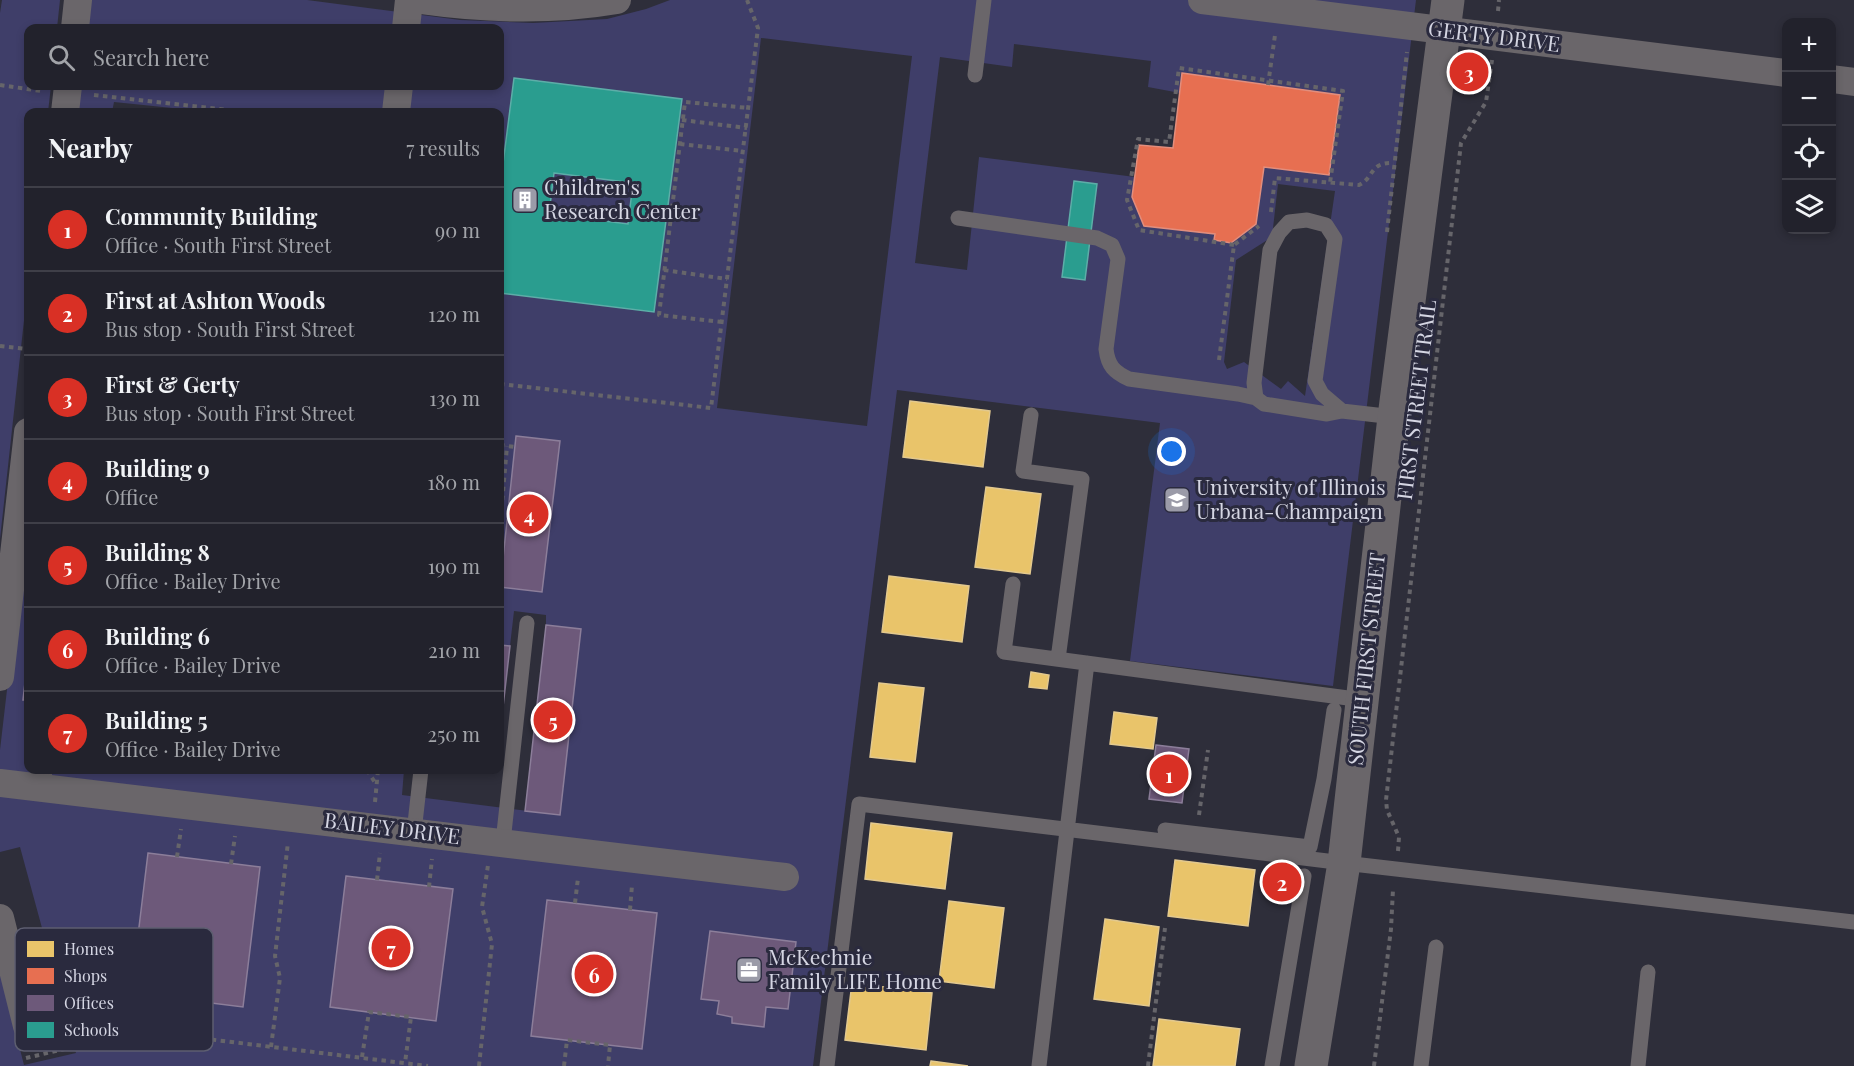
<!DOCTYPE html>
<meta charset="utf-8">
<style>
body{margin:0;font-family:"Playfair Display",serif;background:#2a2a34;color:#f1f3f6}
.controls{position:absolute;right:18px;top:18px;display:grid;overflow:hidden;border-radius:12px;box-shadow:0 3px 9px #0003}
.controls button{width:54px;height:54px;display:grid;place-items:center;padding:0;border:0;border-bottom:2px solid #3f3f48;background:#22222c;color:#f1f3f6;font:30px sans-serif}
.you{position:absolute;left:1172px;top:452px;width:21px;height:21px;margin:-15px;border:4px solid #fff;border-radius:50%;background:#1a73e8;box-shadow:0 0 0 9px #1a73e833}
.badge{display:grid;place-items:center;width:39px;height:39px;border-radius:50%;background:#d93025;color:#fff;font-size:20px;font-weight:700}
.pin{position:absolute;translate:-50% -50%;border:3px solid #fff;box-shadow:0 2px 6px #0006}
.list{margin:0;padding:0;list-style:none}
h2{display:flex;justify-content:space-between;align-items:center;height:78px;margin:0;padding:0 24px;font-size:26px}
h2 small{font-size:20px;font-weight:400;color:#a2a4a9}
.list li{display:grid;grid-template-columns:39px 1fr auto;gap:18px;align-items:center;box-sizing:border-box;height:84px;padding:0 24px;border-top:2px solid #3f3f48}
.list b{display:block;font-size:22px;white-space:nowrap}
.list p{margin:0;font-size:20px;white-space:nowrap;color:#a2a4a9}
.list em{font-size:20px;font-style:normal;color:#a2a4a9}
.icon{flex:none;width:33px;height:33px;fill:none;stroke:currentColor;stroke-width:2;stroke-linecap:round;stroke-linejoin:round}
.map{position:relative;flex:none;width:1854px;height:1066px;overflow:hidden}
.search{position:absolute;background:#22222c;box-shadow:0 3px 9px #0003;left:24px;top:24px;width:480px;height:66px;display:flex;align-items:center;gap:15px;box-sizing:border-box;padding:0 21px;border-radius:12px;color:#a2a4a9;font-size:22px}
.panel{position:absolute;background:#22222c;box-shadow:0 3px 9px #0003;left:24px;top:108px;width:480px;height:666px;border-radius:12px}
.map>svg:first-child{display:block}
.green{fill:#3f3e69;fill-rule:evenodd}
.homes{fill:#e9c46a;stroke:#e3c98e;stroke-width:1.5}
.shops{fill:#e76f51;stroke:#e28e7d;stroke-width:1.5}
.offices{fill:#6d597a;stroke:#8c7e9a;stroke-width:1.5}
.schools{fill:#2a9d8f;stroke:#5daea8;stroke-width:1.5;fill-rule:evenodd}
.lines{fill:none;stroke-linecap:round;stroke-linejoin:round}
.path{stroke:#66656a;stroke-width:4;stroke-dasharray:4.5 4.5;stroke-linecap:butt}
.service{stroke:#6a666a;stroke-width:15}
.minor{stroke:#6a666a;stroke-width:28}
.tertiary{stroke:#6a666a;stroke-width:33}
.labels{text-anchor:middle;stroke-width:6;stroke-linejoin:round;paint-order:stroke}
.street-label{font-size:21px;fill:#d5d6e3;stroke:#2a2a3e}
.poi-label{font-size:21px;fill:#d5d6e3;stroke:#2a2a3e;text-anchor:start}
.key{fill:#2a2a3e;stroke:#5d5e70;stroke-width:1.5}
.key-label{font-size:16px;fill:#d5d6e3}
</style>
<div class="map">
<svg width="1854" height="1066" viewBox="0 0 1854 1066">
<rect width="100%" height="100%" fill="#2e2e3a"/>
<path class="green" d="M2 0H60L57 28H28V86H51L48 112H28V284L0 539V13Z
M89 0H307L460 20 533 23 607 19 646 9 670 0H1416L1333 686 1130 661 1160 423 897 390 813 1066H0V971L24 1065 76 1053 20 847 0 852V750L28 509V657L23 699 28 700V770H404L402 795 560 815 581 629 546 625V615L514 611 510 646 500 645V293L654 312 682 100 514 78 500 187V112H211L114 102 112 112H75L79 86H500V28H85ZM761 38 912 56 867 426 717 408ZM1014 44 1151 61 1148 87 1180 93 1182 73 1339 95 1329 175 1264 167 1256 224 1231 243 1215 240V234L1135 177 979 157 967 270 915 263 940 57 1012 67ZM1278 184 1335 191 1305 396 1288 381 1281 389 1244 362 1227 369 1224 362 1236 260 1272 237ZM148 854 260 867 243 1006 132 993ZM347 876 452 890 436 1020 330 1007ZM547 900 657 913 641 1049 531 1036Z
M554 173 633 183 628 224 549 214Z"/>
<path class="homes" d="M910 401 990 411 983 467 903 457Z
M986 487 1041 494 1030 574 975 567Z
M889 576 969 586 962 642 882 632Z
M1031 672 1049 675 1047 689 1029 687Z
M879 683 924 688 915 762 870 757Z
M1114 712 1157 718 1153 749 1110 744Z
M871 823 952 833 945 889 865 879Z
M1175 860 1255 870 1248 926 1168 916Z
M949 901 1004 908 994 988 939 981Z
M1105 919 1159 927 1149 1006 1094 999Z
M852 983 932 993 926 1050 845 1040Z
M1159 1019 1240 1029 1235 1066H1153Z
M931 1061 968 1066H930Z"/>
<path class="shops" d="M1182 73 1340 95 1329 175 1264 167 1256 224 1231 243 1214 240 1215 234 1144 226 1132 197 1139 145 1173 148Z"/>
<path class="offices" d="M516 436 560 441 542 592 500 587Z
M546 625 581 629 560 815 525 811Z
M500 645 510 646 503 707H500Z
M28 657V700H23Z
M1156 745 1189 749 1182 803 1149 799Z
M148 853 260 867 243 1007 131 993Z
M346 876 453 889 436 1021 330 1007Z
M547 900 657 913 642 1049 531 1036Z
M710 931 796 942 788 1009 766 1007 764 1027 732 1023V1017L717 1014 719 1001 701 999Z"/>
<path class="schools" d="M514 78 682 99 654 312 500 293V187ZM554 173 633 183 628 224 549 214Z
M1074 181 1097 184 1085 280 1062 277Z"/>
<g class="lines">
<path class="path" d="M1498 11 1499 0
M0 85 41 91
M1268 85 1275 35
M94 95 245 112
M682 120 747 128
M680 144 743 151
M500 168H502
M1271 212 1275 178 1359 185C1375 177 1369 162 1394 163
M1387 232 1407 52
M1234 245 1139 230 1127 200 1138 139 1169 142 1179 68 1343 91 1330 183
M664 270 727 279
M722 322 659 315 685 102 749 108
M0 346 28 349
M1219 360 1234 245 1259 226
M500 384 711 408 758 28 747 0
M500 445 515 447
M500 527 507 446
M367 770 376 784
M375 802 378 770
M1199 815 1208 750
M1398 851 1399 837 1387 810 1386 800 1461 143 1486 102 1492 60
M177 857 181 829
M231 864 235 836
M377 880 380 853
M429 887 432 859
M575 903 578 878
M630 910 632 885
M165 1034 169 998 209 1002 206 1039
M271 1047 280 978 275 956 288 842
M362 1057 369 1012 411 1017 405 1063
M26 1058 133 1033H158L428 1066
M479 1066 492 944 482 907 488 865
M564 1066 567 1040 610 1045 608 1066
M1148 1066 1165 928
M1374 1066 1391 929 1393 889"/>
<path class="service" d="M975 75 984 0
M958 218 1097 238 1112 245 1118 259 1106 349C1108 366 1114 372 1129 379L1238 394 1256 398
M1342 411 1322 394 1315 381 1335 239 1326 225 1307 220 1289 222 1279 233 1270 250 1254 383 1256 398 1264 404 1327 414 1342 411 1394 417
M1031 415 1023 471 1082 479 1058 659
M1013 584 1004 652 1363 700
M43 788 45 770
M1165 830 1310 847 1324 779 1334 710
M414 832 421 770
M503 842 527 623
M827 1066 859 804 1344 863 1854 922
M1039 1066 1087 663
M1272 1066 1304 876
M1421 1066 1436 947
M1638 1066 1648 972"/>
<path class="minor" d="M420 0C484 9 553 11 617 0
M1202 0 1786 73
M75 28 78 0
M406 28 409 0
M1832 79 1854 82
M65 112 68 86
M396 112 399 86
M0 677 28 432
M0 783 785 877
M0 918 27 1026"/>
<path class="tertiary" d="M1311 1066 1344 863 1394 417 1448 0"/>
</g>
<defs>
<symbol id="building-square" viewBox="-11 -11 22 22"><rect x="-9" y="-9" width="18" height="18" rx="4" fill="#9b9ba8" stroke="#2a2a3e"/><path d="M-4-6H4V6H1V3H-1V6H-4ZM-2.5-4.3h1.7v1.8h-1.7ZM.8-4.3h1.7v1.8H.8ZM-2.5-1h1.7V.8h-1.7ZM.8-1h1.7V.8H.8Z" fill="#fff"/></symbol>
<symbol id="university-square" viewBox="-11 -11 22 22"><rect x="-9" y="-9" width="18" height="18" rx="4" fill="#9b9ba8" stroke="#2a2a3e"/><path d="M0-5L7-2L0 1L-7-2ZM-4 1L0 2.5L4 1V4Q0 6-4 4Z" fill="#fff"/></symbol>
<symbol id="office-square" viewBox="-11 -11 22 22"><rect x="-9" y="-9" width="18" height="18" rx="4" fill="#9b9ba8" stroke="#2a2a3e"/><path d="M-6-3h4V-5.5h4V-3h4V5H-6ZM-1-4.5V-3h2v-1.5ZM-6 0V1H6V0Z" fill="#fff"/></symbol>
</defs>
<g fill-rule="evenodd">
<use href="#building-square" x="510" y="185" width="30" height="30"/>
<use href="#university-square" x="1162" y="485" width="30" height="30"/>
<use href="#office-square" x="734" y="955" width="30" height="30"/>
</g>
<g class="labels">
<g class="street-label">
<text transform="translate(1494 37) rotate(7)" y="7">GERTY DRIVE</text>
<text transform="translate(1417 400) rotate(-83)" y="7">FIRST STREET TRAIL</text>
<text transform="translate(1367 659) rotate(-84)" y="7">SOUTH FIRST STREET</text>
<text transform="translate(392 829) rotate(7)" y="7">BAILEY DRIVE</text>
</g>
<g class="poi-label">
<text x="544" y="195">Children's<tspan x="544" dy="24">Research Center</tspan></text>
<text x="1196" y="495">University of Illinois<tspan x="1196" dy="24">Urbana-Champaign</tspan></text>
<text x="768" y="965">McKechnie<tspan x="768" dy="24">Family LIFE Home</tspan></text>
</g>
</g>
<rect x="15" y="928" width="198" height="123" rx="9" class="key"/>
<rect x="27" y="941" width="27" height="16" fill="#e9c46a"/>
<rect x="27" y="968" width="27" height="16" fill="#e76f51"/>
<rect x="27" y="995" width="27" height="16" fill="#6d597a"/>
<rect x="27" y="1022" width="27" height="16" fill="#2a9d8f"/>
<g class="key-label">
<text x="64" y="955">Homes</text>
<text x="64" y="982">Shops</text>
<text x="64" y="1009">Offices</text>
<text x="64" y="1036">Schools</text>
</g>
</svg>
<div class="controls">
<button>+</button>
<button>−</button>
<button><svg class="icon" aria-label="locate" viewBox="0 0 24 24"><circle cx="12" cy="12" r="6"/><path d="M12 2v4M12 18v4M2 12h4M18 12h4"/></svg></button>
<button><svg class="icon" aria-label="layers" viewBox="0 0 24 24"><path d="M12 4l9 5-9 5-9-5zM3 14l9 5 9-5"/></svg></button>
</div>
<div class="you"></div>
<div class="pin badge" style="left:1169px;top:774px">1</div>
<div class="pin badge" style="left:1282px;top:882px">2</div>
<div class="pin badge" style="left:1469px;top:72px">3</div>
<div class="pin badge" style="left:529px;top:514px">4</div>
<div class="pin badge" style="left:553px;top:720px">5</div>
<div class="pin badge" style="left:594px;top:974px">6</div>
<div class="pin badge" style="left:391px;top:948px">7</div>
<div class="search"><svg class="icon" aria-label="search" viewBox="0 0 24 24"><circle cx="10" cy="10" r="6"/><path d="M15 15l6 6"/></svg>Search here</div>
<section class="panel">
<h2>Nearby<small>7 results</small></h2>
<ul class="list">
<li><span class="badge">1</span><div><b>Community Building</b><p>Office · South First Street</p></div><em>90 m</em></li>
<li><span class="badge">2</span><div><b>First at Ashton Woods</b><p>Bus stop · South First Street</p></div><em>120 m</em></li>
<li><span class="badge">3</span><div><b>First &amp; Gerty</b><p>Bus stop · South First Street</p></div><em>130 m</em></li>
<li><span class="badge">4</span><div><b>Building 9</b><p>Office</p></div><em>180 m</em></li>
<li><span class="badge">5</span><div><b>Building 8</b><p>Office · Bailey Drive</p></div><em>190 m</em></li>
<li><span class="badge">6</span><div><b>Building 6</b><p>Office · Bailey Drive</p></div><em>210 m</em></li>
<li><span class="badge">7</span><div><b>Building 5</b><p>Office · Bailey Drive</p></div><em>250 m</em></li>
</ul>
</section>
</div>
